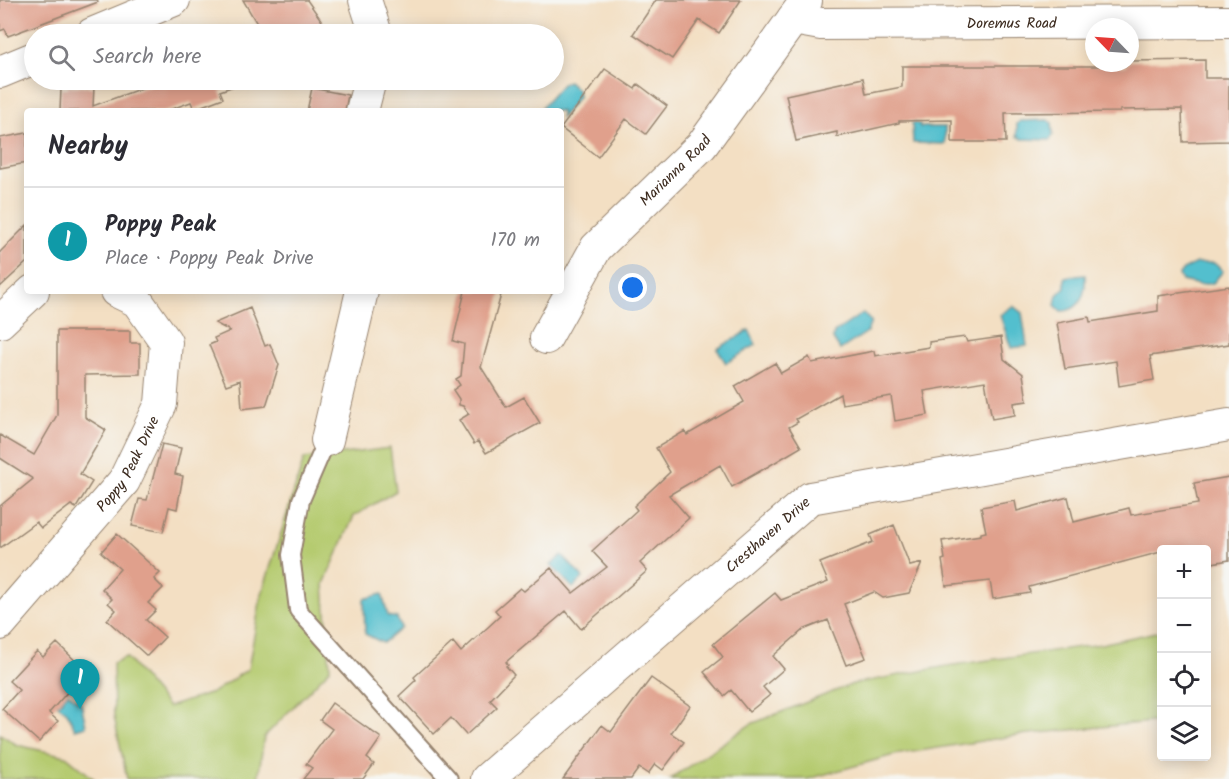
<!DOCTYPE html>
<meta charset="utf-8">
<style>
body{margin:0;font-family:Kalam,sans-serif;background:#f7f7f7;color:#2b2b33}
.controls{position:absolute;right:18px;bottom:18px;display:grid;overflow:hidden;border-radius:6px;box-shadow:0 3px 15px #0003}
.controls button{width:54px;height:54px;display:grid;place-items:center;padding:0;border:0;border-bottom:2px solid #e1e1e2;background:#fff;color:#2b2b33;font:30px sans-serif}
.compass{position:absolute;left:1085px;top:18px;width:54px;height:54px;border-radius:50%;background:#fff;box-shadow:0 3px 15px #0003;rotate:295deg}
.you{position:absolute;left:633px;top:288px;width:21px;height:21px;margin:-15px;border:4px solid #fff;border-radius:50%;background:#1a73e8;box-shadow:0 0 0 9px #1a73e833}
.badge{display:grid;place-items:center;width:39px;height:39px;border-radius:50%;background:#d1495b;color:#fff;font-size:20px;font-weight:700}
.pin{position:absolute;translate:-50% -50px;filter:drop-shadow(0 2px 3px #0008)}
.pin::after{content:'';position:absolute;top:32px;width:21px;height:18px;background:inherit;clip-path:polygon(0 0,100% 0,50% 100%)}
.list{margin:0;padding:0;list-style:none}
h2{display:flex;justify-content:space-between;align-items:center;height:78px;margin:0;padding:0 24px;font-size:26px}
h2 small{font-size:20px;font-weight:400;color:#7c7c81}
.list li{display:grid;grid-template-columns:39px 1fr auto;gap:18px;align-items:center;box-sizing:border-box;height:108px;padding:0 24px;border-top:2px solid #e1e1e2}
.list b{display:block;font-size:22px;white-space:nowrap}
.list p{margin:0;font-size:20px;white-space:nowrap;color:#7c7c81}
.list em{font-size:20px;font-style:normal;color:#7c7c81}
.icon{flex:none;width:33px;height:33px;fill:none;stroke:currentColor;stroke-width:2;stroke-linecap:round;stroke-linejoin:round}
.map{position:relative;flex:none;width:1229px;height:779px;overflow:hidden}
.search{position:absolute;background:#fff;box-shadow:0 3px 15px #0003;left:24px;top:24px;width:540px;height:66px;display:flex;align-items:center;gap:15px;box-sizing:border-box;padding:0 21px;border-radius:33px;color:#7c7c81;font-size:22px}
.panel{position:absolute;background:#fff;box-shadow:0 3px 15px #0003;left:24px;top:108px;width:540px;height:186px;border-radius:6px}
.map>svg:first-child{display:block}
.green{fill:#b5cb6f;stroke:#787a46;stroke-width:1.5}
.water{fill:#53bfce;stroke:#477476;stroke-width:1.5}
.building{fill:#e0a08c}
.lines{fill:none;stroke-linecap:round;stroke-linejoin:round}
.lane-casing{stroke:#978470;stroke-width:20}
.street-casing{stroke:#978470;stroke-width:34}
.lane{stroke:#fff;stroke-width:16}
.street{stroke:#fff;stroke-width:32}
.labels{text-anchor:middle;stroke-width:4.5;stroke-linejoin:round;paint-order:stroke}
.street-label{font-size:15px;fill:#3b2a1e;stroke:#f6f6f2}
</style>
<div class="map">
<svg width="1229" height="779" viewBox="0 0 1229 779">
<rect width="100%" height="100%" fill="#f6f6f2"/>
<filter id="ink" filterUnits="userSpaceOnUse"><feTurbulence type="fractalNoise" baseFrequency=".0167" numOctaves="2"/><feDisplacementMap in="SourceGraphic" scale="12" xChannelSelector="R" yChannelSelector="G"/><feConvolveMatrix kernelMatrix="1 2 1 2 8 2 1 2 1" color-interpolation-filters="sRGB"/></filter>
<filter id="wash" filterUnits="userSpaceOnUse"><feTurbulence type="fractalNoise" baseFrequency=".008" numOctaves="4" result="noise"/><feDisplacementMap in="SourceGraphic" scale="24" xChannelSelector="R" yChannelSelector="G"/><feGaussianBlur stdDeviation="1.35" result="paint"/><feColorMatrix in="noise" values="0 0 0 0 0 0 0 0 0 0 0 0 0 0 0 0 0 1.4 0 .05"/><feComposite in="paint" operator="in"/></filter>
<g filter="url(#wash)">
<rect width="100%" height="100%" fill="#f3dfc3"/>
<path class="green" d="M390 448 396 491 354 516 324 584 330 669 264 737 258 779H127L114 716 113 663 126 657 168 707 212 693 248 669 261 597 304 459Z
M1161 631V721L1019 735 894 755 808 779H670L751 724 853 684 947 666 1101 644Z
M0 734 17 745 66 756 94 779H0Z"/>
<path class="water" d="M568 81 577 89 578 97 561 118V111H543L542 107 562 84Z
M1048 120 1052 123 1053 135 1050 140 1022 139 1017 136V124L1020 121Z
M912 123 920 124V127H945V144L913 143Z
M1196 263H1214L1223 271 1213 283 1200 285 1182 281 1179 275 1183 270Z
M1085 275C1086 292 1082 311 1061 311L1055 305 1057 295 1065 287V277Z
M1013 306 1022 313 1027 346 1011 348 1000 315Z
M863 313 871 322 867 332 840 350 833 339 834 333Z
M749 330 756 345 726 363 717 349Z
M562 555 583 578 573 588 551 565Z
M382 594 388 616 397 618 401 628 383 643 365 634 364 599Z
M68 693 81 703 86 726 75 729 67 712 58 705Z"/>
<g id="blocks">
<path class="building" d="M0 0H97L98 2 8 36 5 29 0 31Z
M243 0H307L331 34H263Z
M656 0H741L719 33 699 20 672 59 633 34Z
M1205 60V78H1229V141L1183 142 1182 109 1120 110V112L1005 113 1006 142H952V120L899 121V123L837 137V132L796 141 786 95 863 78 866 94 902 87V66H1125L1130 61Z
M605 69 635 89 638 84 667 106 646 134 626 119 598 157 561 128Z
M164 80H245V82L220 91 223 98 194 109 191 102 166 111H60L61 89H68V86L94 87 93 106Z
M312 88 348 95 345 111H307Z
M27 133V163L0 168V138Z
M27 225V262L0 287V252Z
M1229 286V344L1150 356 1154 380 1119 386 1116 361 1065 369 1057 323 1089 317 1090 322 1158 311V296Z
M465 291H502L481 367 506 407 524 397 540 423 486 453 478 441 474 444 459 420 469 414 463 406 459 405V399L453 390 460 385 456 379 461 376 464 344 453 341Z
M250 308 265 346 270 344 279 365 266 406 242 409 240 380 226 385 209 345 216 342 214 338 230 331 215 323Z
M57 331H130V343H140V374L85 375V417L106 430 80 474 92 482 76 508 71 505 41 528 36 522 0 548V506L33 479 0 458V435L34 455 57 415Z
M965 337 967 342 1001 337 1004 359 1023 374 1027 401 1014 403 1015 415 992 419 985 381 924 391 928 415 895 421 891 396 842 404 840 394 796 419 798 422 789 427 801 447 762 470 732 487 720 465 669 495 689 518 640 563 647 571 581 629 566 611 506 662 508 665 506 666 514 675 490 700 497 707 466 735 451 718 434 734 399 696 416 680 414 677 453 642 461 652 500 616 495 610 520 588 524 591 551 568 573 593 607 567 592 551 637 510 634 506 670 472 656 448 685 431 687 435 744 402 735 386 775 363 781 373 809 357 812 363 874 351 875 356 929 347V342Z
M162 444 181 448 175 474 183 476 177 509 169 507 163 532 132 526 139 499 147 500Z
M1229 477V560L1206 564V549H1161V552L1029 587 1030 593 993 599 990 581 946 586 942 560 945 559 942 541 981 535V533L986 532 981 507 1015 501 1017 511 1068 497 1074 522 1129 508 1131 515 1198 504 1194 483Z
M894 525 910 566 922 563 909 593 883 598 874 592 844 604 866 658 846 665 828 620 803 630 773 656 784 669 763 687 770 695 749 712 731 690 724 696 704 672 723 657 713 644 775 593 781 600 828 582 820 563 873 542 870 535Z
M117 534 160 573 154 579 163 588 148 603 156 610 146 620 165 637 147 656 107 620 116 610 108 603 112 599 102 589 120 569 101 552Z
M57 643 86 671 49 713 58 721 39 742 2 709 19 690 9 681 37 651 43 657Z
M651 678 690 706 671 733 684 742 663 770 655 764 648 774 639 768 631 779H563L602 725 611 732Z
M332 703 381 738 367 758 374 764 363 779H303L312 768 306 764 332 729 320 720Z"/>
</g>
</g>
<g filter="url(#ink)">
<use href="#blocks" fill-opacity="0" stroke="#978470" stroke-width="1.5"/>
<g class="lines">
<defs>
<path id="lane" d="M327 440 301 500 291 555 298 610 449 779"/>
<g id="street">
<path d="M365 0 376 34"/>
<path id="s1" d="M793 19 821 24 1229 22"/>
<path d="M92 34 174 0"/>
<path d="M0 72 34 58"/>
<path d="M362 111 370 80"/>
<path d="M0 322 33 291"/>
<path id="s2" d="M546 338 596 248 702 145 806 1"/>
<path d="M327 440 362 291"/>
<path id="s3" d="M0 624 124 481 161 404 166 342 137 301 116 291"/>
<path id="s4" d="M487 779 810 498 1229 425"/>
</g>
</defs>
<use href="#lane" class="lane-casing"/>
<use href="#street" class="street-casing"/>
<use href="#lane" class="lane"/>
<use href="#street" class="street"/>
</g>
</g>
<g class="labels">
<g class="street-label">
<text dy="5" stroke="none"><textPath href="#s1" startOffset="219">Doremus Road</textPath></text>
<text dy="5" stroke="none"><textPath href="#s2" startOffset="214">Marianna Road</textPath></text>
<text dy="5" stroke="none"><textPath href="#s3" startOffset="206">Poppy Peak Drive</textPath></text>
<text dy="5" stroke="none"><textPath href="#s4" startOffset="372">Cresthaven Drive</textPath></text>
</g>
</g>
</svg>
<div class="controls">
<button>+</button>
<button>−</button>
<button><svg class="icon" aria-label="locate" viewBox="0 0 24 24"><circle cx="12" cy="12" r="6"/><path d="M12 2v4M12 18v4M2 12h4M18 12h4"/></svg></button>
<button><svg class="icon" aria-label="layers" viewBox="0 0 24 24"><path d="M12 4l9 5-9 5-9-5zM3 14l9 5 9-5"/></svg></button>
</div>
<svg class="compass" viewBox="-18 -18 36 36"><path d="M0-13l5 13h-10z" fill="#e53935"/><path d="M0 13l5-13h-10z" fill="#7c7c81"/></svg>
<div class="you"></div>
<div class="pin badge" style="left:80px;top:709px;background:#0f9aa8">1</div>
<div class="search"><svg class="icon" aria-label="search" viewBox="0 0 24 24"><circle cx="10" cy="10" r="6"/><path d="M15 15l6 6"/></svg>Search here</div>
<section class="panel">
<h2>Nearby<small></small></h2>
<ul class="list">
<li><span class="badge" style="background:#0f9aa8">1</span><div><b>Poppy Peak</b><p>Place · Poppy Peak Drive</p></div><em>170 m</em></li>
</ul>
</section>
</div>
